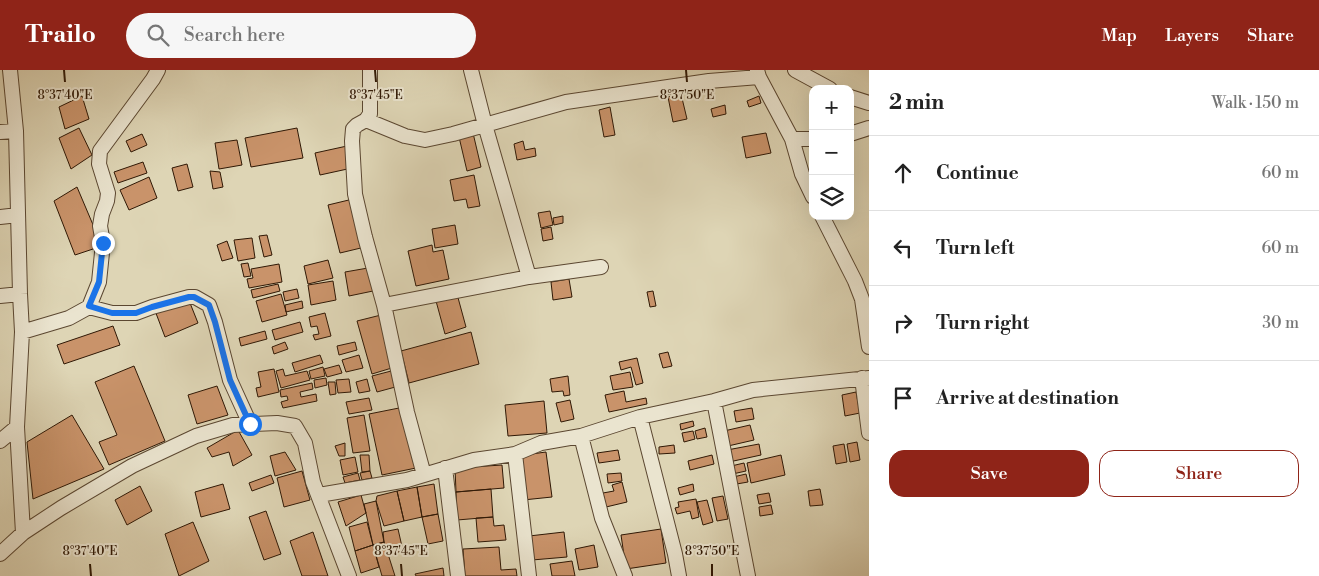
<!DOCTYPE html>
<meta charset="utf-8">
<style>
body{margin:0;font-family:"Libre Bodoni",serif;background:#f6f6f6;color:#222}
.controls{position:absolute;right:15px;top:15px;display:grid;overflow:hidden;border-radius:10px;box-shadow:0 5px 20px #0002}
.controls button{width:45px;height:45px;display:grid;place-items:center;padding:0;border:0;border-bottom:1px solid #e0e0e0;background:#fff;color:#222;font:25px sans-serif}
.stop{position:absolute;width:15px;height:15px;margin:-11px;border:4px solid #1a73e8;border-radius:50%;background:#fff}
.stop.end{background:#1a73e8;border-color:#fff;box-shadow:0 1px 5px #0008}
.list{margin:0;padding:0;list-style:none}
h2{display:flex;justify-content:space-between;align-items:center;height:65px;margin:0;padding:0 20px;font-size:21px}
h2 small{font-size:16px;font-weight:400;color:#767676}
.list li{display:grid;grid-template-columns:32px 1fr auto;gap:15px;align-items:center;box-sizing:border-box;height:75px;padding:0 20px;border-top:1px solid #e0e0e0}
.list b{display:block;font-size:19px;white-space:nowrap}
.list em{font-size:16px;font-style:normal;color:#767676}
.actions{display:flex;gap:10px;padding:15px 20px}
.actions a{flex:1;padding:11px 0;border:1px solid #8f2418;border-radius:15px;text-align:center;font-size:18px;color:#8f2418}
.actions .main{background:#8f2418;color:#fff}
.icon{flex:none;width:28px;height:28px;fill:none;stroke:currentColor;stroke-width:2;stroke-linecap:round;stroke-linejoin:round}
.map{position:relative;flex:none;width:869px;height:506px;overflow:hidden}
header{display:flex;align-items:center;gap:30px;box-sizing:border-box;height:70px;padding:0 25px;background:#8f2418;color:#fff}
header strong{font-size:24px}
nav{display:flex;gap:28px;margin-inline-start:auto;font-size:18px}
.search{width:350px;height:45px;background:#f6f6f6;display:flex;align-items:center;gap:12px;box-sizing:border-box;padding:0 18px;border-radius:28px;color:#767676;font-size:19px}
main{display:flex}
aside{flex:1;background:#fff}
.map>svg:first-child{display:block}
.building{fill:#c9936a;stroke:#2f1805}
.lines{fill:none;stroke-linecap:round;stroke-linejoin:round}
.minor-casing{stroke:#5b4731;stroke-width:16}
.minor{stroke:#eae4cf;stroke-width:14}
.route{stroke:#1a73e8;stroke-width:6}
.ticks{fill:none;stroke:#2f1805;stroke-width:2}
.ticks-label{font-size:12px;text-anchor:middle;fill:#2f1805;stroke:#eae4cf;stroke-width:4;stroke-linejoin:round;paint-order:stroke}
</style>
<header>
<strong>Trailo</strong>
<div class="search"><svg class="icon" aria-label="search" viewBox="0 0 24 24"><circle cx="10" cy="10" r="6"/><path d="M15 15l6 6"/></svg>Search here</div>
<nav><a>Map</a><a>Layers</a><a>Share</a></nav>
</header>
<main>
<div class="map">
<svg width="869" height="506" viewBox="0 0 869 506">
<rect width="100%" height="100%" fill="#ded5b5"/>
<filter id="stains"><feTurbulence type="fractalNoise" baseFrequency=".004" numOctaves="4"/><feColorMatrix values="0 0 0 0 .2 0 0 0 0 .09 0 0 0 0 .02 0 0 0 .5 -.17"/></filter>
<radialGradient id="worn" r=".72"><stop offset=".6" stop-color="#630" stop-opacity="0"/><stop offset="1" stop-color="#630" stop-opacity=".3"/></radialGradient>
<path class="building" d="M681 24 687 49 673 52 668 27Z
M82 26 89 49 65 59 59 37Z
M759 26 761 33 749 37 747 31Z
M725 35 726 44 713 47 711 39Z
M610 37 615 65 604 67 599 40Z
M79 58 92 85 71 99 59 68Z
M297 58 303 88 251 97 245 68Z
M473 63 481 97 467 101 459 67Z
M766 63 771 83 746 88 742 67Z
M142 64 147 75 131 82 126 71Z
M237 70 242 95 219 99 215 73Z
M523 71 525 80 535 78 536 86 517 90 514 74Z
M347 76 352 98 320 105 315 83Z
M143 92 147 103 118 113 114 102Z
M187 94 193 117 178 121 172 98Z
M210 101 220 102 223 117 213 119Z
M474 105 480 136 468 138 466 129 454 131 450 110Z
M149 107 157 128 129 140 120 120Z
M77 117 102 176 75 185 54 131Z
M353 129 365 177 340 183 328 135Z
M550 141 553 155 541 158 538 143Z
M563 146V153L554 155 553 148Z
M455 155 458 174 435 178 432 159Z
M551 157 553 169 543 171 541 159Z
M267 165 272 185 264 187 259 166Z
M252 168 255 188 238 191 234 170Z
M227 171 233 188 222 191 217 175Z
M432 175 433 182 443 180 449 209 416 216 408 181Z
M328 190 333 208 308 214 304 196Z
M248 193 251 206 244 207 241 194Z
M279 194 282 212 249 218 247 209 253 208 251 199Z
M368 198 373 221 349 226 345 202Z
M569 209 572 227 553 230 551 212Z
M333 211 336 230 311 235 308 215Z
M278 214 280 221 253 228 251 220Z
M297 219 299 228 285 231 283 222Z
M653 221 656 236 650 237 647 222Z
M281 224 287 245 262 252 256 231Z
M457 224 466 257 445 264 436 231Z
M188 228 198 253 165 267 154 238Z
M302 231 303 238 286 242 285 235Z
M325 243 331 266 315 270 313 265 319 264 317 256 311 257 309 247Z
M381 245 395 297 372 304 357 251Z
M300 252 303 262 275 270 272 260Z
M113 256 120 275 64 294 57 275Z
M265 261 267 269 241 276 239 268Z
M471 262 479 294 409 313 401 281Z
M285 272 288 279 274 284 272 277Z
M355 272 357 280 339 285 337 276Z
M668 282 672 296 663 298 659 284Z
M320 285 323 293 295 302 292 293Z
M359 285 363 298 346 302 342 290Z
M637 288 643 313 636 315 631 297 621 300 619 292Z
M339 295 342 303 327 307 324 299Z
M134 296 165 371 109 395 99 372 117 365 95 312Z
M323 297 325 306 311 309 309 301Z
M274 299 279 322 258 327 256 318 261 317 258 302Z
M283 299 285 306 307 301 310 310 281 318 276 301Z
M395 300 399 316 377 322 372 306Z
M630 302 633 317 613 320 610 306Z
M568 306 570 325 564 326 563 321 552 322 550 309Z
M326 308 327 315 315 318 314 310Z
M349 309 351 322 338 323 336 310Z
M367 309 370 321 359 323 356 312Z
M328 312H335L336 324 330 325Z
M312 313 313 319 300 322 301 327 316 324 317 331 283 338 281 332 288 330 287 326 281 327 280 320Z
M217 316 228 345 197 354 188 325Z
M624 321 626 332 646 328 647 334 609 342 605 325Z
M856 322 860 343 845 346 842 325Z
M369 328 372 340 349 344 346 332Z
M570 330 574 349 561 352 556 333Z
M544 331 547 363 508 366 505 335Z
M404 337 416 398 382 405 369 344Z
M752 338 754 349 736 352 734 341Z
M72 345 104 399 33 429 27 372Z
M364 345 370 381 353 383 347 348Z
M693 351 694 356 681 360 680 354Z
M750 355 754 370 728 376 724 361Z
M705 358 707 367 697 369 695 361Z
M238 360 252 385 233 396 229 382 212 387 207 378Z
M693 361 695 369 684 372 682 363Z
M857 372 860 390 850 392 847 374Z
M345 373V386H339L335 376Z
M759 374 761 385 729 392 727 380Z
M844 374 847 392 836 394 833 376Z
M674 375 675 383 659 384V377Z
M618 380 620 390 599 393 597 383Z
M285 382 296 400 275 406 270 386Z
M546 382 552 427 523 430 517 386Z
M360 385H369L370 401 362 402Z
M712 385 714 394 690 400 688 391Z
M781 385 785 405 751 413 747 393Z
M355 387 358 402 343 405 340 390Z
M744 393 746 401 728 405 727 397Z
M502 395 504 418 456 422 455 398Z
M302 401 310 430 284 437 277 408Z
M370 401 372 408 362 410 360 403Z
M358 403 360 410 345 413 343 407Z
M621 403 622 411 608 413 607 404Z
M746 404 748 412 731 415 729 408Z
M271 405 274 413 252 421 249 413Z
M622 412 627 432 606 437 603 423 614 421 612 415Z
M223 414 230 439 201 447 195 422Z
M434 414 438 444 422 447 417 417Z
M693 414 694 421 680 425 678 418Z
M140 416 152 441 127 455 115 430Z
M417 417 422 447 404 451 397 421Z
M491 419 493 447 457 450 456 422Z
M820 419 823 435 810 436 808 421Z
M397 421 404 451 384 456 376 431 377 426Z
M769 423 771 432 759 434 757 425Z
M361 425 366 443 346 456 338 432Z
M723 426 728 449 717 451 712 428Z
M696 429 699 447 692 449 690 441 677 444 675 438 679 437 678 432Z
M707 430 713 452 703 455 697 432Z
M376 431 384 472 373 475 364 434Z
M771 435 773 444 760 446 759 437Z
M266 441 281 484 264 490 249 447Z
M438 444 443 471 428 474 422 447Z
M493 447 494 456 504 455 506 470 478 472 476 448Z
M193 452 209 491 179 506 165 464Z
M367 452 373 475 355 481 349 457Z
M398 459 403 481 388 484 384 472 383 462Z
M661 459 666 493 626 499 621 465Z
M313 462 328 506H302L290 471Z
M564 462 567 487 532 490 529 466Z
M384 472 388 484 395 506H382L373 475Z
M373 475 379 497 361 503 355 481Z
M594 475 598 497 579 500 575 479Z
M499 477 501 500 516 499 517 506H465L463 479Z
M572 491 575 506H552L550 494Z
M443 498 444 506H416L415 504Z"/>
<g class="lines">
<defs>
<path id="minor" d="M10 0 16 61 20 224 22 262 17 357 23 463
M370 0V44L366 50 357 55 353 59 352 71 355 124 365 167 384 235 407 342 424 405
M471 0 485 55 529 207
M757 0 759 7 792 69 802 104 813 127
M795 0 830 19
M850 27 869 33
M366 50 405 66 425 70 453 64 566 32 709 11 759 7
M0 62 16 61
M850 64 869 58
M792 69H813
M822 146 855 211 862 229 869 277
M0 147 18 145
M0 226 20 224
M384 235 529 207 601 197
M89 237 112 243H136L152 237 189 227H195L209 235 215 252 230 310 250 354
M22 262 69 248 89 237 99 212 103 173 100 156 102 144 107 131 108 123 99 94 100 81 153 9 158 0
M862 308 869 363
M714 331 748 506
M640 347 675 484 679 506
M581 366 602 448 625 506
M0 371 17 357
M515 384 529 506
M445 398 458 506
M319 425 407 410 474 390 515 384 541 373 581 366 640 347 714 331 753 320 869 308
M0 484 23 463 61 438 132 396 196 366 233 355 277 353 295 356 305 373 313 412 349 506"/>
</defs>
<use href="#minor" class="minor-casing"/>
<use href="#minor" class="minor"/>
</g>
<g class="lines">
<path class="route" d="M103 173 99 212 89 236 112 243H136L152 237 189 227H194L209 235 215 252 230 310 250 354"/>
</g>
<path class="ticks" d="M64 0 65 12M375 0 376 12M686 0 687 12M90 494 91 506M401 494 402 506M712 494V506"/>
<g class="ticks-label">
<text x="65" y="29">8°37'40"E</text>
<text x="376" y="29">8°37'45"E</text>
<text x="687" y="29">8°37'50"E</text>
<text x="90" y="485">8°37'40"E</text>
<text x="401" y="485">8°37'45"E</text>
<text x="712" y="485">8°37'50"E</text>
</g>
<rect width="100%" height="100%" filter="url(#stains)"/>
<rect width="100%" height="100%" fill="url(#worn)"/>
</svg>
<div class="controls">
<button>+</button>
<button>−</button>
<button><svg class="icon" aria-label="layers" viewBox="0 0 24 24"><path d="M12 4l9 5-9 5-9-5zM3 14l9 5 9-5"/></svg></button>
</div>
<div class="stop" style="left:250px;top:354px"></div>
<div class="stop end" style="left:103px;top:173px"></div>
</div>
<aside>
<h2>2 min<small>Walk · 150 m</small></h2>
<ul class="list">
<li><svg class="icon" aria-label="ahead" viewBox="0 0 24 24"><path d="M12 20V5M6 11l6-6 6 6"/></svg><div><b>Continue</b></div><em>60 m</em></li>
<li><svg class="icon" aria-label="left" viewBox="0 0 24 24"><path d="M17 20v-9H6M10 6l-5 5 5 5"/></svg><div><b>Turn left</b></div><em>60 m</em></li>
<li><svg class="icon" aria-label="right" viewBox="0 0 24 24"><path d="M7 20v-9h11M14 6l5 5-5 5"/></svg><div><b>Turn right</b></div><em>30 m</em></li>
<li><svg class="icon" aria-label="arrive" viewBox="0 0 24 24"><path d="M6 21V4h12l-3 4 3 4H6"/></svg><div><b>Arrive at destination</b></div></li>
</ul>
<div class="actions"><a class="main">Save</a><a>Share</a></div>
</aside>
</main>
